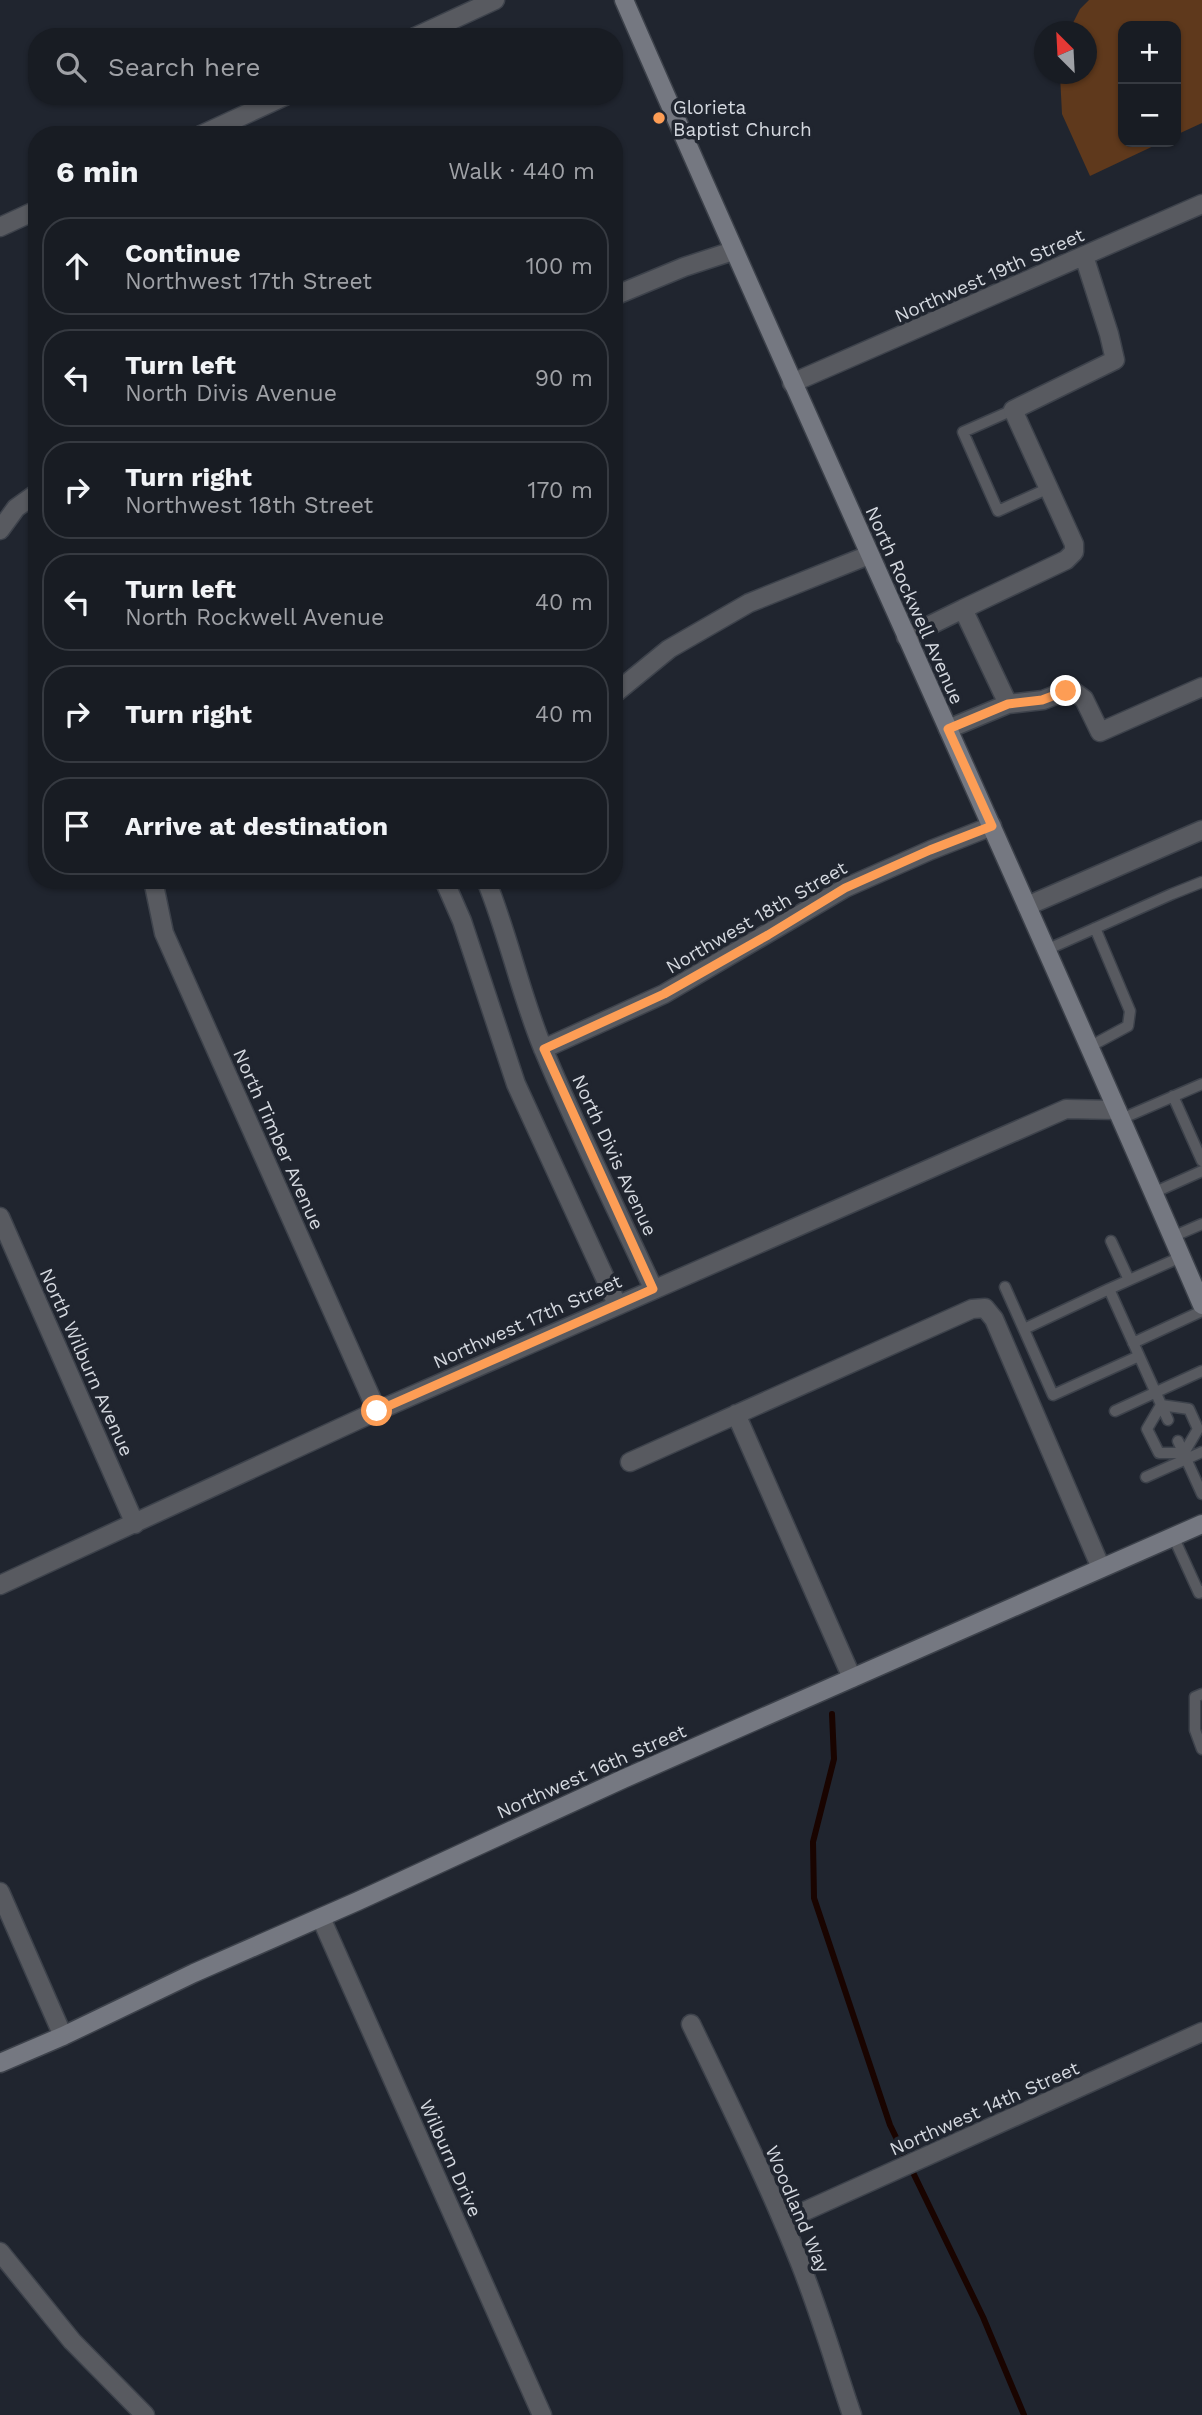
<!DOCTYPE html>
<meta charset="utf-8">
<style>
body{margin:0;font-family:"Work Sans",sans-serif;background:#252930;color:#f1f3f6}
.controls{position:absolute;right:21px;top:21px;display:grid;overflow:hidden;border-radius:14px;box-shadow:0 2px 5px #0004}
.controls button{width:63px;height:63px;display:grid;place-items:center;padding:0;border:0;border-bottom:2px solid #363a41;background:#181c23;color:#f1f3f6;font:35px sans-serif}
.compass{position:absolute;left:1034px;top:21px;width:63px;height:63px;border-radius:50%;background:#181c23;box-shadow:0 2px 5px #0004;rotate:336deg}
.stop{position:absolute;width:21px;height:21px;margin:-16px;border:5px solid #fd9d55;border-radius:50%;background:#fff}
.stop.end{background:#fd9d55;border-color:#fff;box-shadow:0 2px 7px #0008}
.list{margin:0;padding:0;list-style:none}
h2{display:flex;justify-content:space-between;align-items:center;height:91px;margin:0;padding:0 28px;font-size:30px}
h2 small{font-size:23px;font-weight:400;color:#9fa1a6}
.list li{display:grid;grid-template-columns:46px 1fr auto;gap:21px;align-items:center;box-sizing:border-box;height:98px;margin:0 14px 14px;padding:0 14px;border:2px solid #363a41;border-radius:28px}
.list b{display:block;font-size:26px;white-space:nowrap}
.list p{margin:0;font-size:23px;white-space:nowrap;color:#9fa1a6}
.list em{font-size:23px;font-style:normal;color:#9fa1a6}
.icon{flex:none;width:38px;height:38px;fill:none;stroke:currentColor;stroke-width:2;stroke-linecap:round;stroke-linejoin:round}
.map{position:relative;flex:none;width:1202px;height:2415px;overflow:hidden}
.search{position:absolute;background:#181c23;box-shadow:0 2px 5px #0004;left:28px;top:28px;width:595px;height:77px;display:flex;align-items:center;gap:18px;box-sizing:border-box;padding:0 24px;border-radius:28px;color:#9fa1a6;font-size:26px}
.panel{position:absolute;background:#181c23;box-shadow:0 2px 5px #0004;left:28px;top:126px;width:595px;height:763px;border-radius:28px}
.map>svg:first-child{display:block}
.green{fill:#5f391c}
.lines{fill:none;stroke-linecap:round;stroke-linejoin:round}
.stream{stroke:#190400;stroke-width:6}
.lane-casing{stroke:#3d424b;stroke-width:13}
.street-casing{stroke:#3d424b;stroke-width:21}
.secondary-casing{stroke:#3d424b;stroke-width:21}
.lane{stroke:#585a60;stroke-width:10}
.street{stroke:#585a60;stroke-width:18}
.secondary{stroke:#757881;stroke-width:18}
.route{stroke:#fd9d55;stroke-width:9}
.poi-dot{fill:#fd9d55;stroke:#20252f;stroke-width:2.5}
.labels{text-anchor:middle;stroke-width:7;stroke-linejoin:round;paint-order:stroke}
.poi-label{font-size:19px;fill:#d4d8df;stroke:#20252f;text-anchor:start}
.street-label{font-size:19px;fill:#d4d8df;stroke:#20252f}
</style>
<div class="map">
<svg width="1202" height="2415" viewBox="0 0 1202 2415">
<rect width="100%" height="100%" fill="#20252f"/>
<path class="green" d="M1089 0H1202V123L1176 135V26H1123V142H1162L1090 176 1062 114 1060 75V74H1086V32L1069 31 1080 9Z"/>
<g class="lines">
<path class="stream" d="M832 1714 834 1759 813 1842 814 1898 890 2125 983 2317 1024 2415"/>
<defs>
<path id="lane" d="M1013 410 963 432 998 511 1049 488
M1046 950 1172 894 1202 882
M1089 1047 1128 1026 1130 1011 1095 928
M1173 1096 1202 1161
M1121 1119 1202 1084
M1153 1193 1202 1171
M1172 1237 1202 1224
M1111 1241 1129 1280
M1005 1287 1053 1395 1139 1356
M1024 1329 1109 1289
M1133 1343 1202 1311
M1161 1405 1147 1429 1159 1453H1184
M1161 1405 1189 1409 1198 1429 1184 1453
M1115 1411 1202 1371
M1168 1420 1109 1289 1181 1257
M1178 1441 1202 1494
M1146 1477 1202 1452
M1173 1536 1199 1593 1202 1591
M1202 1694 1195 1697V1730L1202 1749"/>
<path id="street" d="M415 37 495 0
M201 135 285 96
M0 227 37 210
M614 296 684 267 733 251
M792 383 1202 204
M0 530 16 508 37 493
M963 609 1066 560 1074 552V544L1013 410 1115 360 1109 334 1084 256
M906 637 963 609 1008 704
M614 694 669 649 749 603 869 555
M948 729 1008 704 1043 700 1066 691H1073L1084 699 1100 732 1202 687
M153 880 164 933 377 1411
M444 880 462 921 516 1084 617 1304
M486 880C508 934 520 992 542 1046 576 1128 616 1208 653 1288
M1027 906 1202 830
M543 1049 664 994 845 888 931 850 992 826
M0 1217 135 1524
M736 1414 852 1678
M630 1462 972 1309 985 1308 994 1319 1101 1568
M0 1585 377 1411 1066 1109 1117 1110
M0 1892 63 2036
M321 1918 542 2415
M691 2024C729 2103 768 2182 800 2263 820 2313 835 2365 852 2415
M783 2221 1202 2032
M0 2252 72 2341 145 2415"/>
<path id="secondary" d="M624 0C814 436 1014 868 1202 1305
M0 2063 63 2036 194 1973 358 1901 623 1779 1202 1524"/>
</defs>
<use href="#lane" class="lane-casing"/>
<use href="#street" class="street-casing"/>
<use href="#secondary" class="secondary-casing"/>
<use href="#lane" class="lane"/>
<use href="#street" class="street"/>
<use href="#secondary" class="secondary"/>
</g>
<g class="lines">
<path class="route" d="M377 1411 653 1289 544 1049 664 994 768 935 845 888 930 850 992 826 948 729 1008 704 1042 700 1066 691"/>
</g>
<circle class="poi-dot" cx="659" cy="118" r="7"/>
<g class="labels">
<g class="poi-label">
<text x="673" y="114">Glorieta<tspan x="673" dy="22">Baptist Church</tspan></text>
</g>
<g class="street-label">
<text transform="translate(989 275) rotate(-24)" y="7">Northwest 19th Street</text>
<text transform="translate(915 605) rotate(66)" y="7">North Rockwell Avenue</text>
<text transform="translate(756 917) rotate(-30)" y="7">Northwest 18th Street</text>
<text transform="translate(279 1139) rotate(66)" y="7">North Timber Avenue</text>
<text transform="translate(615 1155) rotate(65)" y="7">North Divis Avenue</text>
<text transform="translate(527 1321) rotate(-24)" y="7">Northwest 17th Street</text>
<text transform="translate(87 1362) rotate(66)" y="7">North Wilburn Avenue</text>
<text transform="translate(591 1771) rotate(-24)" y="7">Northwest 16th Street</text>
<text transform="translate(984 2108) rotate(-24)" y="7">Northwest 14th Street</text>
<text transform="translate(451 2158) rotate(66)" y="7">Wilburn Drive</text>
<text transform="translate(798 2209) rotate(67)" y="7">Woodland Way</text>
</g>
</g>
</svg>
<div class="controls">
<button>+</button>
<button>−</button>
</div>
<svg class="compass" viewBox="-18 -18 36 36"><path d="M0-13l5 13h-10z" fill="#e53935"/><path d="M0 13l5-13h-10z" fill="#9fa1a6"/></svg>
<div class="stop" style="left:377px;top:1411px"></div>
<div class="stop end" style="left:1066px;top:691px"></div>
<div class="search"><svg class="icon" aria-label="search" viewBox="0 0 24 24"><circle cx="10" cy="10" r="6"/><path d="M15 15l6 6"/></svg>Search here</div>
<section class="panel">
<h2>6 min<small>Walk · 440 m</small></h2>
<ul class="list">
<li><svg class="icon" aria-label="ahead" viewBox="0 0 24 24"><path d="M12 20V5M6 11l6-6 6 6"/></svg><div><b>Continue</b><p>Northwest 17th Street</p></div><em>100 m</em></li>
<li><svg class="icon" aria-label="left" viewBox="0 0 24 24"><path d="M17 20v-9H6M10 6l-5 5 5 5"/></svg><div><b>Turn left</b><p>North Divis Avenue</p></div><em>90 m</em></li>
<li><svg class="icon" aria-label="right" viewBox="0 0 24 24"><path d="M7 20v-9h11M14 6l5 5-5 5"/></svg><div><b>Turn right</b><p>Northwest 18th Street</p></div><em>170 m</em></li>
<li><svg class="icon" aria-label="left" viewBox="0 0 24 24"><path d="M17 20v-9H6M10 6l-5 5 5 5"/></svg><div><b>Turn left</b><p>North Rockwell Avenue</p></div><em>40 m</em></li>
<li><svg class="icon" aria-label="right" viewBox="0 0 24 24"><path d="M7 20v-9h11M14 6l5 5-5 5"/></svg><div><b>Turn right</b></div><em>40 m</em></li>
<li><svg class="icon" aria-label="arrive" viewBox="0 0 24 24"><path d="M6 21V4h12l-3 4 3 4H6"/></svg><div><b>Arrive at destination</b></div></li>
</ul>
</section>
</div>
